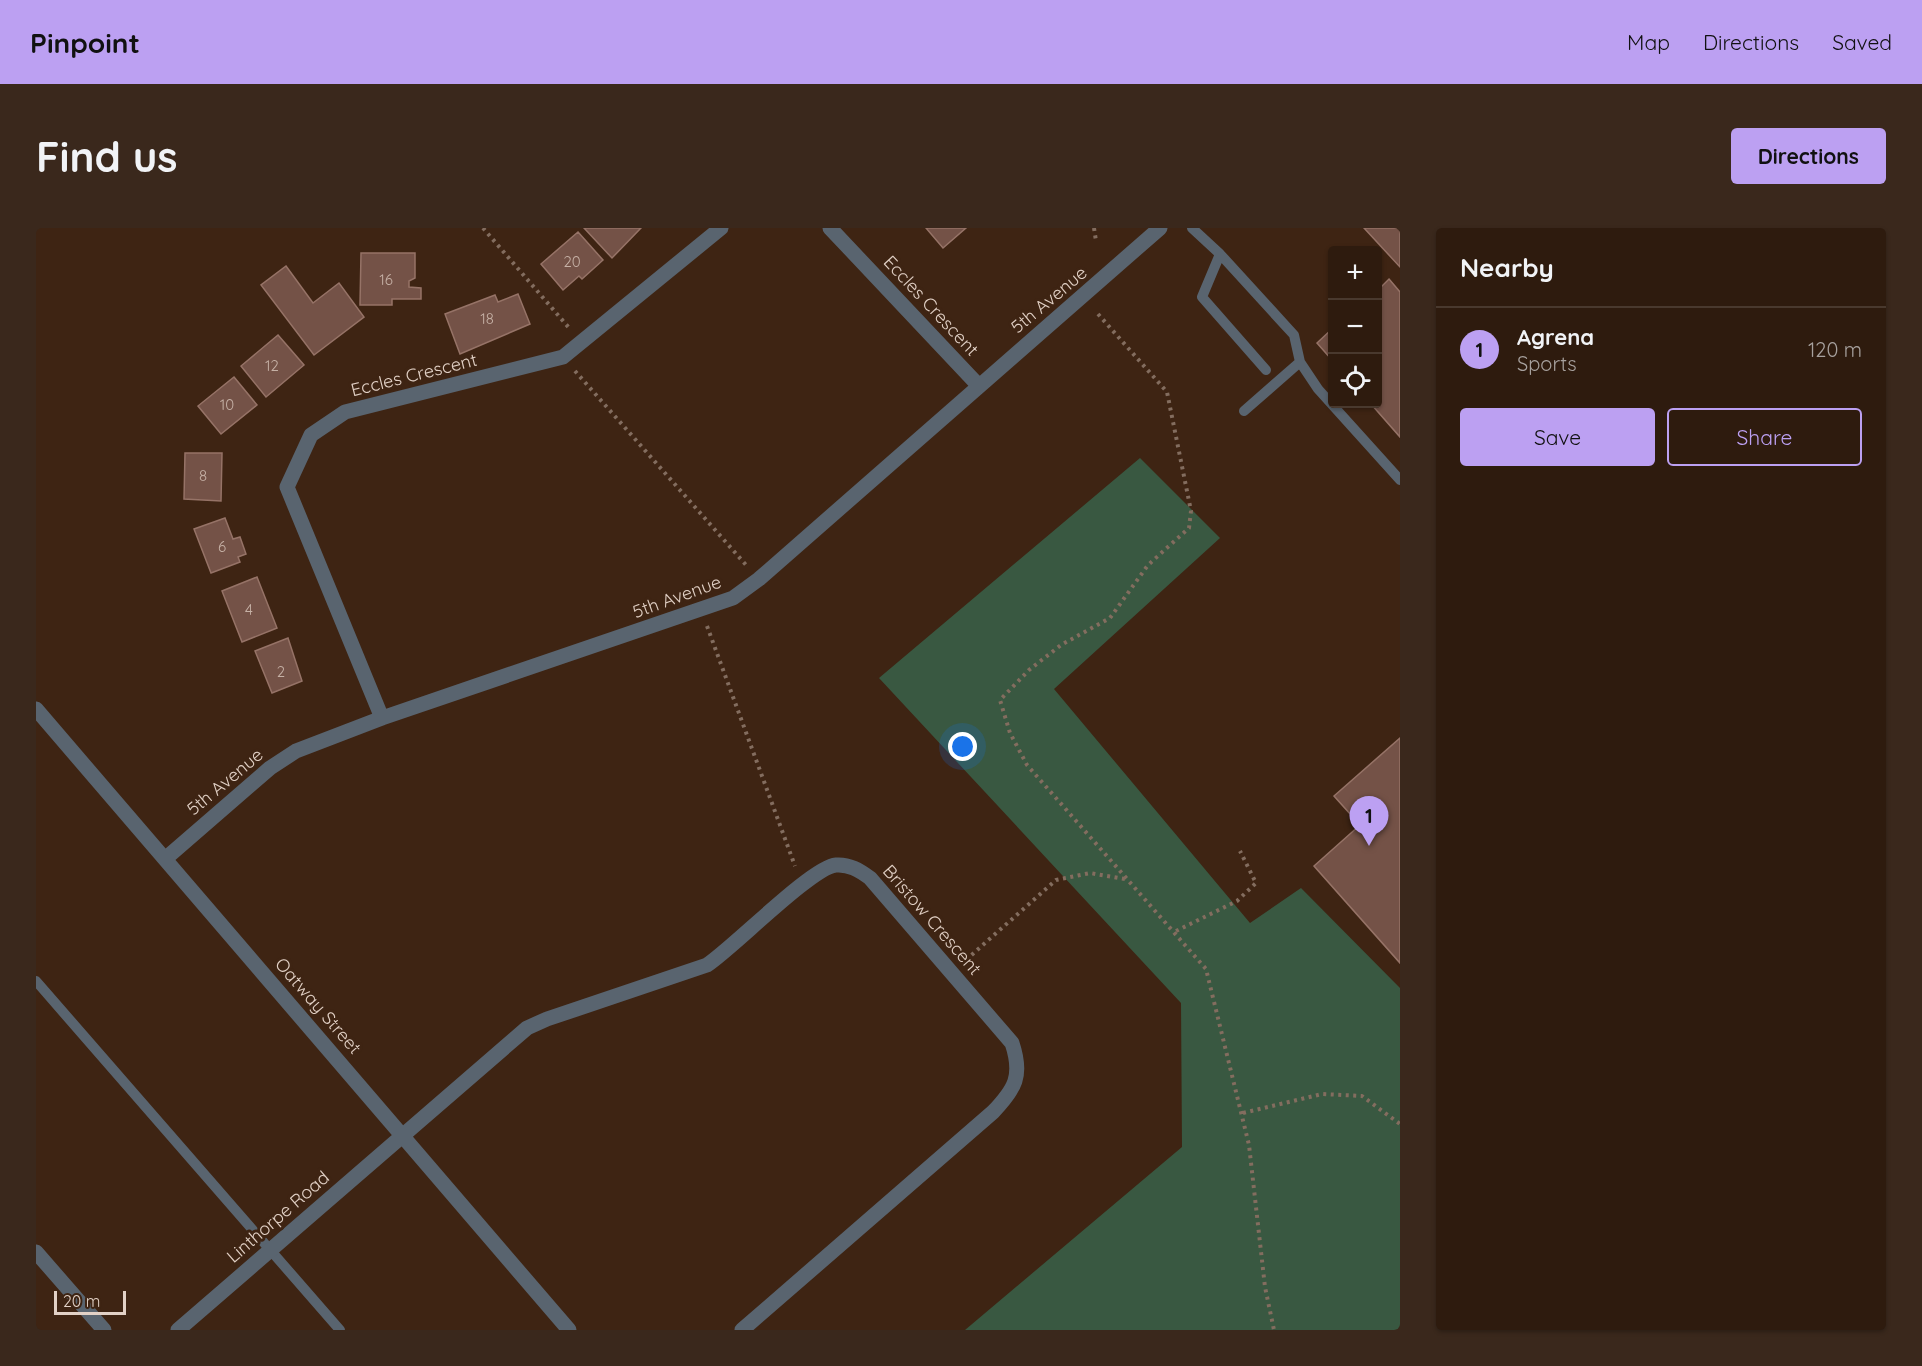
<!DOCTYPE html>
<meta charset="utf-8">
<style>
body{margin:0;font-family:Quicksand,sans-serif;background:#3a281c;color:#f1f3f6}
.controls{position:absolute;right:18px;top:18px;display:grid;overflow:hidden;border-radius:6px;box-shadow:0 2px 4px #0004}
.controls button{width:54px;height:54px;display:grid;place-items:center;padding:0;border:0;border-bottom:2px solid #49392e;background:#2e1b0e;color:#f1f3f6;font:30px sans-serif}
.scale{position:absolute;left:18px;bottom:15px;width:72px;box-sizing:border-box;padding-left:6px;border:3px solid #e2d1c6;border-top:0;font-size:16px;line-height:21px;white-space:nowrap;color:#e2d1c6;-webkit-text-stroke:4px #3e2413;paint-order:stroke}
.you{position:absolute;left:927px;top:519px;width:21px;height:21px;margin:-15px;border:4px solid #fff;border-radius:50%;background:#1a73e8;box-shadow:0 0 0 9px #1a73e833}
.badge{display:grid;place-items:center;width:39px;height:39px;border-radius:50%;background:#bca0f2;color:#111;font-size:20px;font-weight:700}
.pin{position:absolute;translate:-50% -50px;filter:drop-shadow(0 2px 3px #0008)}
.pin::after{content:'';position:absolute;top:32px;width:21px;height:18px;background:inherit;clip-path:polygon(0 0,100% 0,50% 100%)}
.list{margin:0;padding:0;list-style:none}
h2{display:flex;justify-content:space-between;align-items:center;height:78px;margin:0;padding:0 24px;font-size:26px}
h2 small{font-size:20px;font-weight:400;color:#a7a19e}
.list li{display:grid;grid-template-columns:39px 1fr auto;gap:18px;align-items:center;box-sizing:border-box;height:84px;padding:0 24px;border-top:2px solid #49392e}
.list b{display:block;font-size:22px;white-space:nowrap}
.list p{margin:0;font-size:20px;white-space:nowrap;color:#a7a19e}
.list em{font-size:20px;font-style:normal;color:#a7a19e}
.actions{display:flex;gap:12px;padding:18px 24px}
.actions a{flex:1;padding:14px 0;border:2px solid #bca0f2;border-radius:6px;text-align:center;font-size:21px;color:#bca0f2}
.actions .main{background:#bca0f2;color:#111}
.icon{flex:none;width:33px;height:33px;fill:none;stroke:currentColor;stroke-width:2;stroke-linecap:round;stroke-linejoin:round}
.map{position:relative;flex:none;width:1364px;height:1102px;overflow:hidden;border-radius:6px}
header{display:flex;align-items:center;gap:36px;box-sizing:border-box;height:84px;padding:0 30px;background:#bca0f2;color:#111}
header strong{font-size:28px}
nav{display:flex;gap:33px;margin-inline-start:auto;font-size:21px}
.intro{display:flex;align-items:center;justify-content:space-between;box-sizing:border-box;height:144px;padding:0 36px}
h1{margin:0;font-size:42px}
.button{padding:15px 27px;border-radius:6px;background:#bca0f2;color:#111;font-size:21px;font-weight:700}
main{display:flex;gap:36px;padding:0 36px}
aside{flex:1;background:#2e1b0e;border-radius:6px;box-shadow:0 2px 4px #0004}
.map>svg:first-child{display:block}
.green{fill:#395841}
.building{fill:#745247;stroke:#967367;stroke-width:1.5}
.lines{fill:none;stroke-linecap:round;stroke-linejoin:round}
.path{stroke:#836d5f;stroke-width:4;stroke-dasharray:3 4.5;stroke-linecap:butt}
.lane{stroke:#59646f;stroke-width:10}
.street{stroke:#59646f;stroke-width:15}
.labels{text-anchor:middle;stroke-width:6;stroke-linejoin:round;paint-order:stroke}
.number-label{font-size:15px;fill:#c6b1a6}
.street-label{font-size:18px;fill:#e2d1c6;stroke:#3e2413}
</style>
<header>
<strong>Pinpoint</strong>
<nav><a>Map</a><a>Directions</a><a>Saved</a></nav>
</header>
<div class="intro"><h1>Find us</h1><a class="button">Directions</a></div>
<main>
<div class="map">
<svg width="1364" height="1102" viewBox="0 0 1364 1102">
<rect width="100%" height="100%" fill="#3e2413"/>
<path class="green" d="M1104 230 1184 310 1018 461 1214 695 1265 660 1364 760V1102H929L1146 919 1145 775 843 450Z"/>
<path class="building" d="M548 0H605L576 30Z
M890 0H930L907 20Z
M1328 0H1364V39Z
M542 4 567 32 546 51 543 48 527 62 505 36Z
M325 25H379V50L373 53V59L385 60V71H356V77H324Z
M250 38 277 75 303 55 328 89 278 127 225 57Z
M1353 51 1364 64V209L1335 176H1342V62Z
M482 66 494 96 424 126 409 86 459 67 462 74Z
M1296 101V132L1281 115Z
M242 107 268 137 230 169 205 138Z
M198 149 221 177 185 206 162 178Z
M149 225H186L185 273 148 271Z
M189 290 197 311 204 309 210 326 202 329 204 334 175 345 158 301Z
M221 349 241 400 206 414 186 363Z
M252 410 266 453 236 465 219 423Z
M1364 510V735L1278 638 1324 597 1298 568Z"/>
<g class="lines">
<path class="path" d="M447 0 534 101
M1058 0 1060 13
M1062 86 1131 164 1155 283 1153 300 1112 337 1074 390 1025 417 993 442 964 472 974 505 991 537 1170 741 1213 917 1229 1059 1238 1102
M539 143 710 337
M671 398 759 638
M1140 703 1201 673 1220 655 1204 623
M930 732 1020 652 1054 645 1089 651
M1207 885 1286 866 1326 868 1364 896"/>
<path class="lane" d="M1156 0 1184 26 1258 107 1264 134 1208 183
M1184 26 1166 69 1230 142
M1264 134 1282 161 1364 252
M0 753 304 1102"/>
<path class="street" d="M794 0 943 158
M0 481 533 1102
M346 490 251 259 275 207 309 184 527 129 685 0
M129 631 234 540 260 523 346 490 697 370 723 351 1124 0
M0 1024 68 1102
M142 1102 491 800 511 791 671 737C698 719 776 639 800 637 813 636 823 642 834 650L976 815C987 848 979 861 957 884L706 1102"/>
</g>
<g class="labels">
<g class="number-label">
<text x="536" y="39">20</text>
<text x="350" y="57">16</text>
<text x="451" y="96">18</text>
<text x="236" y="143">12</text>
<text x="191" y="182">10</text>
<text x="167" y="253">8</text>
<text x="186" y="324">6</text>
<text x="213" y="387">4</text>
<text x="245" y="449">2</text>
</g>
<g class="street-label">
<text transform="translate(1013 72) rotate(-40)" y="6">5th Avenue</text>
<text transform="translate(895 78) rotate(47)" y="6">Eccles Crescent</text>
<text transform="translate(378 147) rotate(-14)" y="6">Eccles Crescent</text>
<text transform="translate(641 369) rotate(-20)" y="6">5th Avenue</text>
<text transform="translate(189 554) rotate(-40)" y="6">5th Avenue</text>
<text transform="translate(896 692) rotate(49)" y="6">Bristow Crescent</text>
<text transform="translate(282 778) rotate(49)" y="6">Oatway Street</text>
<text transform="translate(242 989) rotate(-41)" y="6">Linthorpe Road</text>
</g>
</g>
</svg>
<div class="controls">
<button>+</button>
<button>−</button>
<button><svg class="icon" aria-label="locate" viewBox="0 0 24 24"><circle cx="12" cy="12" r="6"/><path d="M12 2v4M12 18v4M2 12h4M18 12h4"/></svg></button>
</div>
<div class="scale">20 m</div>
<div class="you"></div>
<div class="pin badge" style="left:1333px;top:618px">1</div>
</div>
<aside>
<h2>Nearby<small></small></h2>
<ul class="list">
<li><span class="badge">1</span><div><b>Agrena</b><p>Sports</p></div><em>120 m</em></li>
</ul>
<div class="actions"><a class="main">Save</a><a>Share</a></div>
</aside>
</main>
